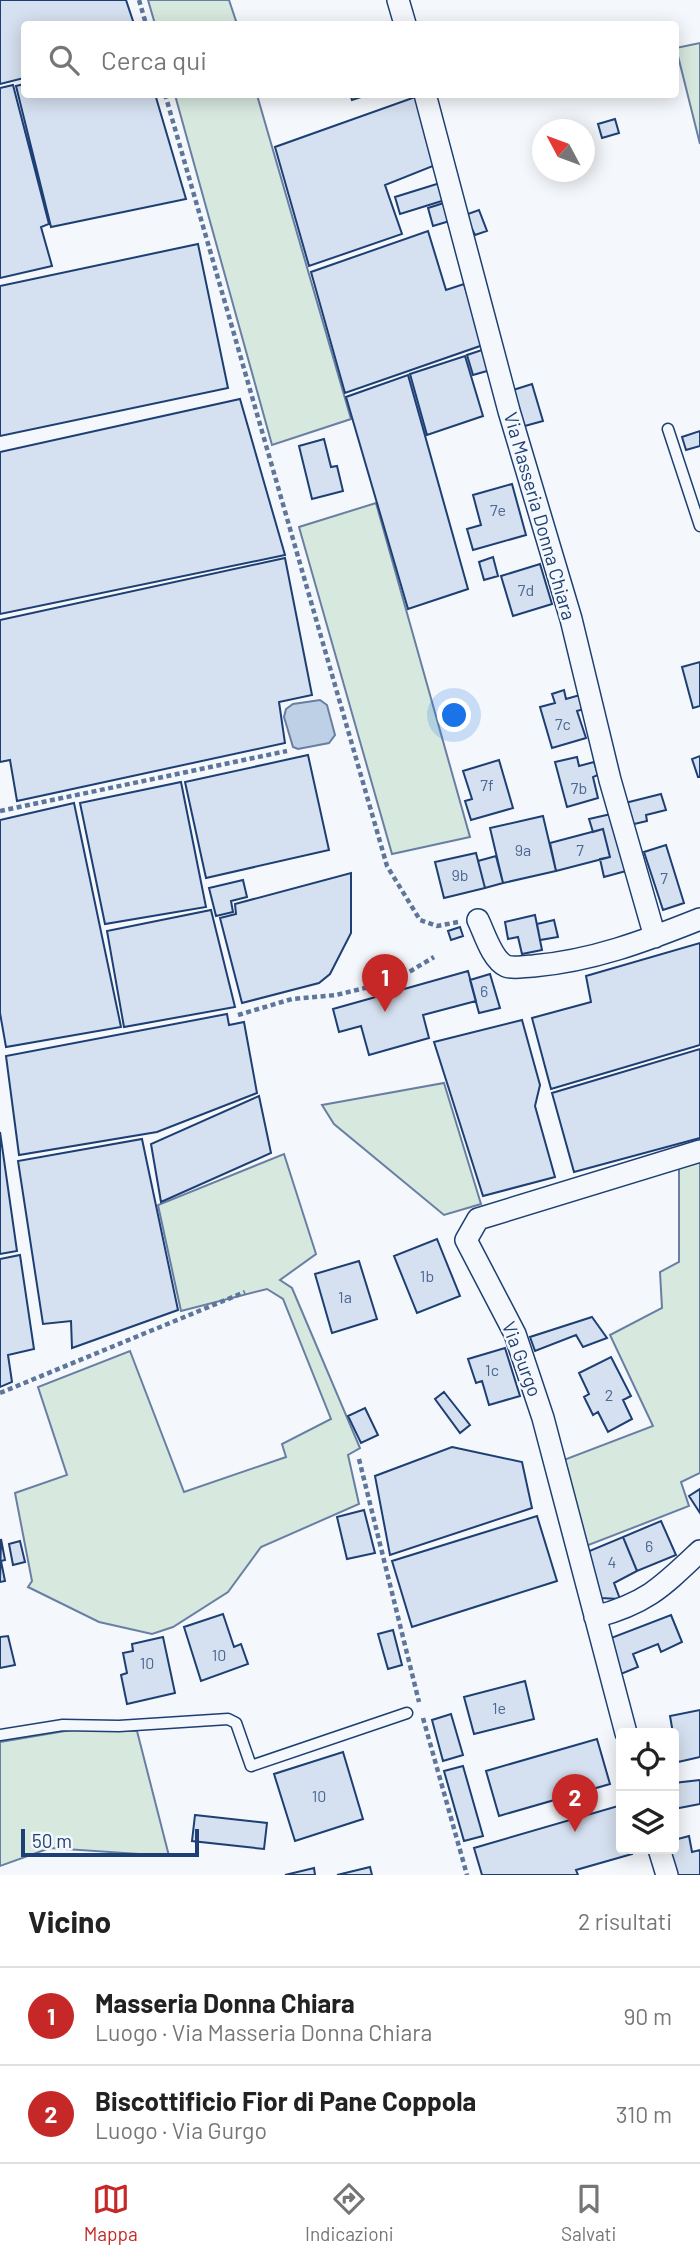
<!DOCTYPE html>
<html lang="it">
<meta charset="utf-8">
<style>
body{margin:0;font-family:Barlow,sans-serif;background:#f6f6f6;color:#222}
.controls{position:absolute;right:21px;bottom:21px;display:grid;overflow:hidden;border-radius:7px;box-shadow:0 4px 18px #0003}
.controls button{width:63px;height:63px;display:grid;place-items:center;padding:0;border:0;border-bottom:2px solid #e0e0e0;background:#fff;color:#222;font:35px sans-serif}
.compass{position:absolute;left:532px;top:119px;width:63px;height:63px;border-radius:50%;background:#fff;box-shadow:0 4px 18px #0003;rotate:311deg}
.scale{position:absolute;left:21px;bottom:18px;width:178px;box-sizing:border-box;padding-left:7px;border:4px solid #1d3f73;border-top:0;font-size:19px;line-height:24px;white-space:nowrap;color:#1d3f73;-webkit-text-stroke:5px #f4f7fb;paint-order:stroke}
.you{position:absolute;left:455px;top:716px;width:24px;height:24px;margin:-18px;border:5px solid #fff;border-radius:50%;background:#1a73e8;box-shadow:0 0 0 10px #1a73e833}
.badge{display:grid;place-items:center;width:46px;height:46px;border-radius:50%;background:#c62828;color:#fff;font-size:23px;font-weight:700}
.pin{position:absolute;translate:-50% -58px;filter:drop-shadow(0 2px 4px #0008)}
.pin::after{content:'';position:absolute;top:37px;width:24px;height:21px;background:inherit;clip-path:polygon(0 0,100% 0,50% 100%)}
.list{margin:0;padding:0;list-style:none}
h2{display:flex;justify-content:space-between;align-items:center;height:91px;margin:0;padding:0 28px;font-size:30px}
h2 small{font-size:23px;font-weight:400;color:#767676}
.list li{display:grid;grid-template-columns:46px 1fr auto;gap:21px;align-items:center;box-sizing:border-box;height:98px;padding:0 28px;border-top:2px solid #e0e0e0}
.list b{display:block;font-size:26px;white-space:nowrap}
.list p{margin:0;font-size:23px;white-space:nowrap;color:#767676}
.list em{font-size:23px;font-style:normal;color:#767676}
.icon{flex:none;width:38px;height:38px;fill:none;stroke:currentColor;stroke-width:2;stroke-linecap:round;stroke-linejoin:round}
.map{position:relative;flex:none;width:700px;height:1875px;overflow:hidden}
.search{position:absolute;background:#fff;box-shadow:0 4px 18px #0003;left:21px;right:21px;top:21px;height:77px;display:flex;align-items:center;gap:18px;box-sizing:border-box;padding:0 24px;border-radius:7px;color:#767676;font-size:26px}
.sheet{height:287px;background:#fff}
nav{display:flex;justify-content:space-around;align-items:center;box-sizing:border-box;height:98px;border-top:2px solid #e0e0e0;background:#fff;font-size:19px;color:#767676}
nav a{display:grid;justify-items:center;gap:4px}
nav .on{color:#c62828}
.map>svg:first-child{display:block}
.green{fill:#d7e8df;stroke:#687fa3;stroke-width:2}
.water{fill:#bed0e5;stroke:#687fa3;stroke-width:2}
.building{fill:#d5e0f0;stroke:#1d3f73;stroke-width:2}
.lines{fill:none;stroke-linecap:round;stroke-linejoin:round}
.service-casing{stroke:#1d3f73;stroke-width:13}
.minor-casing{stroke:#1d3f73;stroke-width:24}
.path{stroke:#5e769c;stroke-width:4.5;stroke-dasharray:5 3.5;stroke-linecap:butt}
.service{stroke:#f4f7fb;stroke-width:10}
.minor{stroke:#f4f7fb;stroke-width:21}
.labels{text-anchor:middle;stroke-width:5;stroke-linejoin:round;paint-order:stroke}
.number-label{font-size:16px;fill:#4b6792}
.street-label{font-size:19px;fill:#1d3f73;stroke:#f4f7fb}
</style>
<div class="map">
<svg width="700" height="1875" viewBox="0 0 700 1875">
<rect width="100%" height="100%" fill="#f4f7fb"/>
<path class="green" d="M148 0H229L237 24H155Z
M700 43V144L676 48Z
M175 95H257L351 419 272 445Z
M376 503 470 837 392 854 299 527Z
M444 1083 481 1204 444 1215 334 1124 322 1105Z
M284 1154 316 1254 280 1280 292 1288 360 1448 348 1455 359 1504 261 1547 228 1592 173 1627 152 1634 99 1622 28 1587 32 1581 15 1493 67 1475 38 1387 130 1351 184 1492 286 1457 282 1444 331 1419 283 1299 267 1289 181 1311 158 1205Z
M700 1159V1473L681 1482 689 1506 586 1546 561 1461 653 1426 610 1335 662 1308 660 1272 679 1262V1165Z
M77 1729 137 1731 169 1856 50 1848 0 1866V1742Z"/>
<path class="water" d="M320 700 327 705 335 735 329 743 298 749 293 747 284 717 286 709 293 704Z"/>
<path class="building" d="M0 0H126L134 24H24V78L0 84Z
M24 84V94H155L186 199 51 227 16 86Z
M13 85 49 224 41 227 52 266 0 278V88Z
M350 94H370L352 100Z
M418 96 438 164 385 185 402 234 309 266 275 147Z
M615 119 619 133 602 138 598 124Z
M440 183 445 200 400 214 395 197Z
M447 202 453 220 433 226 428 208Z
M479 210 487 231 475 235 465 215Z
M428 231 446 290 464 284 483 345 345 393 311 272Z
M198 244 228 388 0 436V286Z
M488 348 494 369 473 375 467 355Z
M465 356 483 416 427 435 410 374Z
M408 375 468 589 408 609 346 397Z
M532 384 543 421 521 427 510 391Z
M240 399 285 555 0 614V452Z
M700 431V446L686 450 682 437Z
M324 439 331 467 337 466 343 491 312 499 299 446Z
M512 484 526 535 473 550 467 529 481 525 473 495Z
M493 557 498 576 484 580 479 562Z
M285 558 312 695 279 702 285 743 17 801 10 760 0 762V620Z
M540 564 552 604 513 616 501 576Z
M700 662V706L693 708 682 667Z
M564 690 566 699 580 695 584 709 577 711 586 738 552 748 540 707 555 703 552 694Z
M308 755 329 850 206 878 185 782Z
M700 756V777H698L692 759Z
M577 757 579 766 594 762 598 775 593 777 598 798 567 807 555 762Z
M499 760 513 808 471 820 465 801 472 799 463 771Z
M181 782 206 907 105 924 80 803Z
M661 794 666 810 646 815 647 821 630 825 625 803Z
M74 803 121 1027 6 1047 0 1013V820Z
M611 814 626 871 604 877 600 859 610 857 603 829 593 832 589 819Z
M543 816 556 871 503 883 490 828Z
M603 829 610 857 556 871 550 843Z
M666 845 684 903 663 910 644 852Z
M476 853 485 888 444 898 435 862Z
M496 856 503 883 485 888 478 861Z
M351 873V933L330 974 319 983 242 1003 220 918 236 914 235 904Z
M243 880 247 897 231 901 233 912 216 916 209 888Z
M211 910 235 1007 124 1027 107 931Z
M535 915 542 950 522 954 518 937 508 939 505 922Z
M554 920 558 937 540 940 537 924Z
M460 927 463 936 451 940 448 931Z
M700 943V1045L551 1089 532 1018 591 1002 586 976Z
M468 971 476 1001 423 1015 429 1038 369 1055 361 1026 339 1032 333 1009Z
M490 974 500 1008 479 1013 470 980Z
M227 1014 229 1025 244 1022 257 1093 157 1132 19 1155 6 1056Z
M522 1020 540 1085 535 1106 555 1177 483 1196 434 1042Z
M700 1049V1138L574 1172 552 1093Z
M259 1096 271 1153 161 1202 151 1144Z
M0 1132 17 1251 0 1254Z
M142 1139 178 1310 72 1348 71 1321 43 1324 18 1161Z
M437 1239 460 1296 417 1313 394 1256Z
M20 1255 34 1349 8 1355 12 1382 0 1387V1259Z
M359 1261 377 1319 332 1333 315 1274Z
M592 1317 607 1338 583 1347 576 1335 535 1351 530 1337Z
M505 1348 520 1396 489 1405 482 1381 476 1383 468 1359Z
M611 1357 631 1396 623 1400 632 1419 608 1432 598 1412 593 1415 584 1397 589 1394 579 1373Z
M444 1392 470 1425 460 1433 435 1399Z
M365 1408 378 1435 361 1443 348 1416Z
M452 1447 522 1462 532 1508 390 1555 375 1476Z
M700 1489V1513L689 1496Z
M364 1510 375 1553 347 1559 337 1517Z
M537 1516 557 1581 412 1627 392 1561Z
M661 1521 676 1555 637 1571 623 1537Z
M623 1537 637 1571 614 1583 620 1599 600 1598 587 1552Z
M1 1539 5 1560 1 1561 5 1581 0 1582Z
M20 1541 25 1562 13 1565 9 1544Z
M223 1614 234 1647 241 1644 248 1664 201 1681 184 1627Z
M671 1615 682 1642 661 1652 658 1644 633 1654 638 1667 621 1674 611 1638Z
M393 1630 402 1665 388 1669 378 1634Z
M8 1636 15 1665 0 1668V1637Z
M163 1637 175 1693 127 1704 121 1675 127 1673 123 1653 133 1651 132 1644Z
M525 1681 534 1719 474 1734 464 1697Z
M700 1710V1757L678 1762 670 1716Z
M451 1714 463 1755 443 1761 432 1720Z
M597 1739 610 1784 499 1816 486 1771Z
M343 1752 363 1819 295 1841 274 1774Z
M463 1766 483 1836 464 1841 444 1771Z
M700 1780V1804L674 1809V1783Z
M618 1806 621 1849H631L632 1854 576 1870 578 1875H482L474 1848Z
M195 1815 267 1823 264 1849 192 1841Z
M689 1836 692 1852 700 1850V1875H676L668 1849H674V1840Z
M370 1867 372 1875H337Z
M314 1868 315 1875H285Z"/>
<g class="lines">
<defs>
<path id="service" d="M668 429 700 526
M0 1735 63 1725 119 1726 228 1719 236 1723 251 1766 407 1713"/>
<path id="minor" d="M398 0 405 24
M425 94 509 411 571 619 610 780 655 937
M478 920C484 932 492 960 506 966 513 969 525 966 533 966 592 961 645 941 700 919
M595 1617C647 1603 662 1587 700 1551
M626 1733 543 1418 515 1334 466 1240 478 1219 700 1151
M659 1849 667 1875"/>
</defs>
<use href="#service" class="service-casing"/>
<use href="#minor" class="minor-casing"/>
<path class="path" d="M139 0 146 24
M165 94 387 866 420 920 437 926 458 922
M0 811 287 751
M238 1015 292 999 336 995 394 981 434 957
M0 1393 245 1292
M359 1459 419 1702
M423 1718 467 1875"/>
<use href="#service" class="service"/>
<use href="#minor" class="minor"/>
</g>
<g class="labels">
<g class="number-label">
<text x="498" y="516">7e</text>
<text x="526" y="596">7d</text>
<text x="563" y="730">7c</text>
<text x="487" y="791">7f</text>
<text x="579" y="794">7b</text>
<text x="523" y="856">9a</text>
<text x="580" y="856">7</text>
<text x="460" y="881">9b</text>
<text x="664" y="884">7</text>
<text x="484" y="997">6</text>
<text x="427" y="1282">1b</text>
<text x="345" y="1303">1a</text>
<text x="492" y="1376">1c</text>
<text x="609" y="1401">2</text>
<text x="649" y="1552">6</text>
<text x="612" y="1568">4</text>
<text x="219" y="1661">10</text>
<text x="147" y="1669">10</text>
<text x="499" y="1714">1e</text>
<text x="319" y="1802">10</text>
</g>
<g class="street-label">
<text transform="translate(540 516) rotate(74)" y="7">Via Masseria Donna Chiara</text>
<text transform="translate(522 1359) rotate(69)" y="7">Via Gurgo</text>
</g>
</g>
</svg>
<div class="controls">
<button><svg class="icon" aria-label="locate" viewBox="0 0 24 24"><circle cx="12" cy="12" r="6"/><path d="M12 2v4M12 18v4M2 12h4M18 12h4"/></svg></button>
<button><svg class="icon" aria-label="layers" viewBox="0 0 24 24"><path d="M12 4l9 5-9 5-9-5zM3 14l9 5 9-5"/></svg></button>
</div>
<svg class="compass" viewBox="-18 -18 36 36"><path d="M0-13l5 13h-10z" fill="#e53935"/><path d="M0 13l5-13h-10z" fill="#767676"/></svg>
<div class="scale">50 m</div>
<div class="you"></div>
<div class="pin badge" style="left:385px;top:1012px">1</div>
<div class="pin badge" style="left:575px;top:1832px">2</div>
<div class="search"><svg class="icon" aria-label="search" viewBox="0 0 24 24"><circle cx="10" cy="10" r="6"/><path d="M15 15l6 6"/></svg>Cerca qui</div>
</div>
<section class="sheet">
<h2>Vicino<small>2 risultati</small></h2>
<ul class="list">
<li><span class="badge">1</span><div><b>Masseria Donna Chiara</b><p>Luogo · Via Masseria Donna Chiara</p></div><em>90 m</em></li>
<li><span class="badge">2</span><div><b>Biscottificio Fior di Pane Coppola</b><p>Luogo · Via Gurgo</p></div><em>310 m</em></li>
</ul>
</section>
<nav>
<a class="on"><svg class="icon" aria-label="map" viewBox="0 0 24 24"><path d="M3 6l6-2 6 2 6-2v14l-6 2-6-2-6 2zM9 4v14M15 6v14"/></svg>Mappa</a>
<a><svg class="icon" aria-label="directions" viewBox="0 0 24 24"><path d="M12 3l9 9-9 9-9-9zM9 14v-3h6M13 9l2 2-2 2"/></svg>Indicazioni</a>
<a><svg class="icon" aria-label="saved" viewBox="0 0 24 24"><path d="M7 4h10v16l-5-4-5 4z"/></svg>Salvati</a>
</nav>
